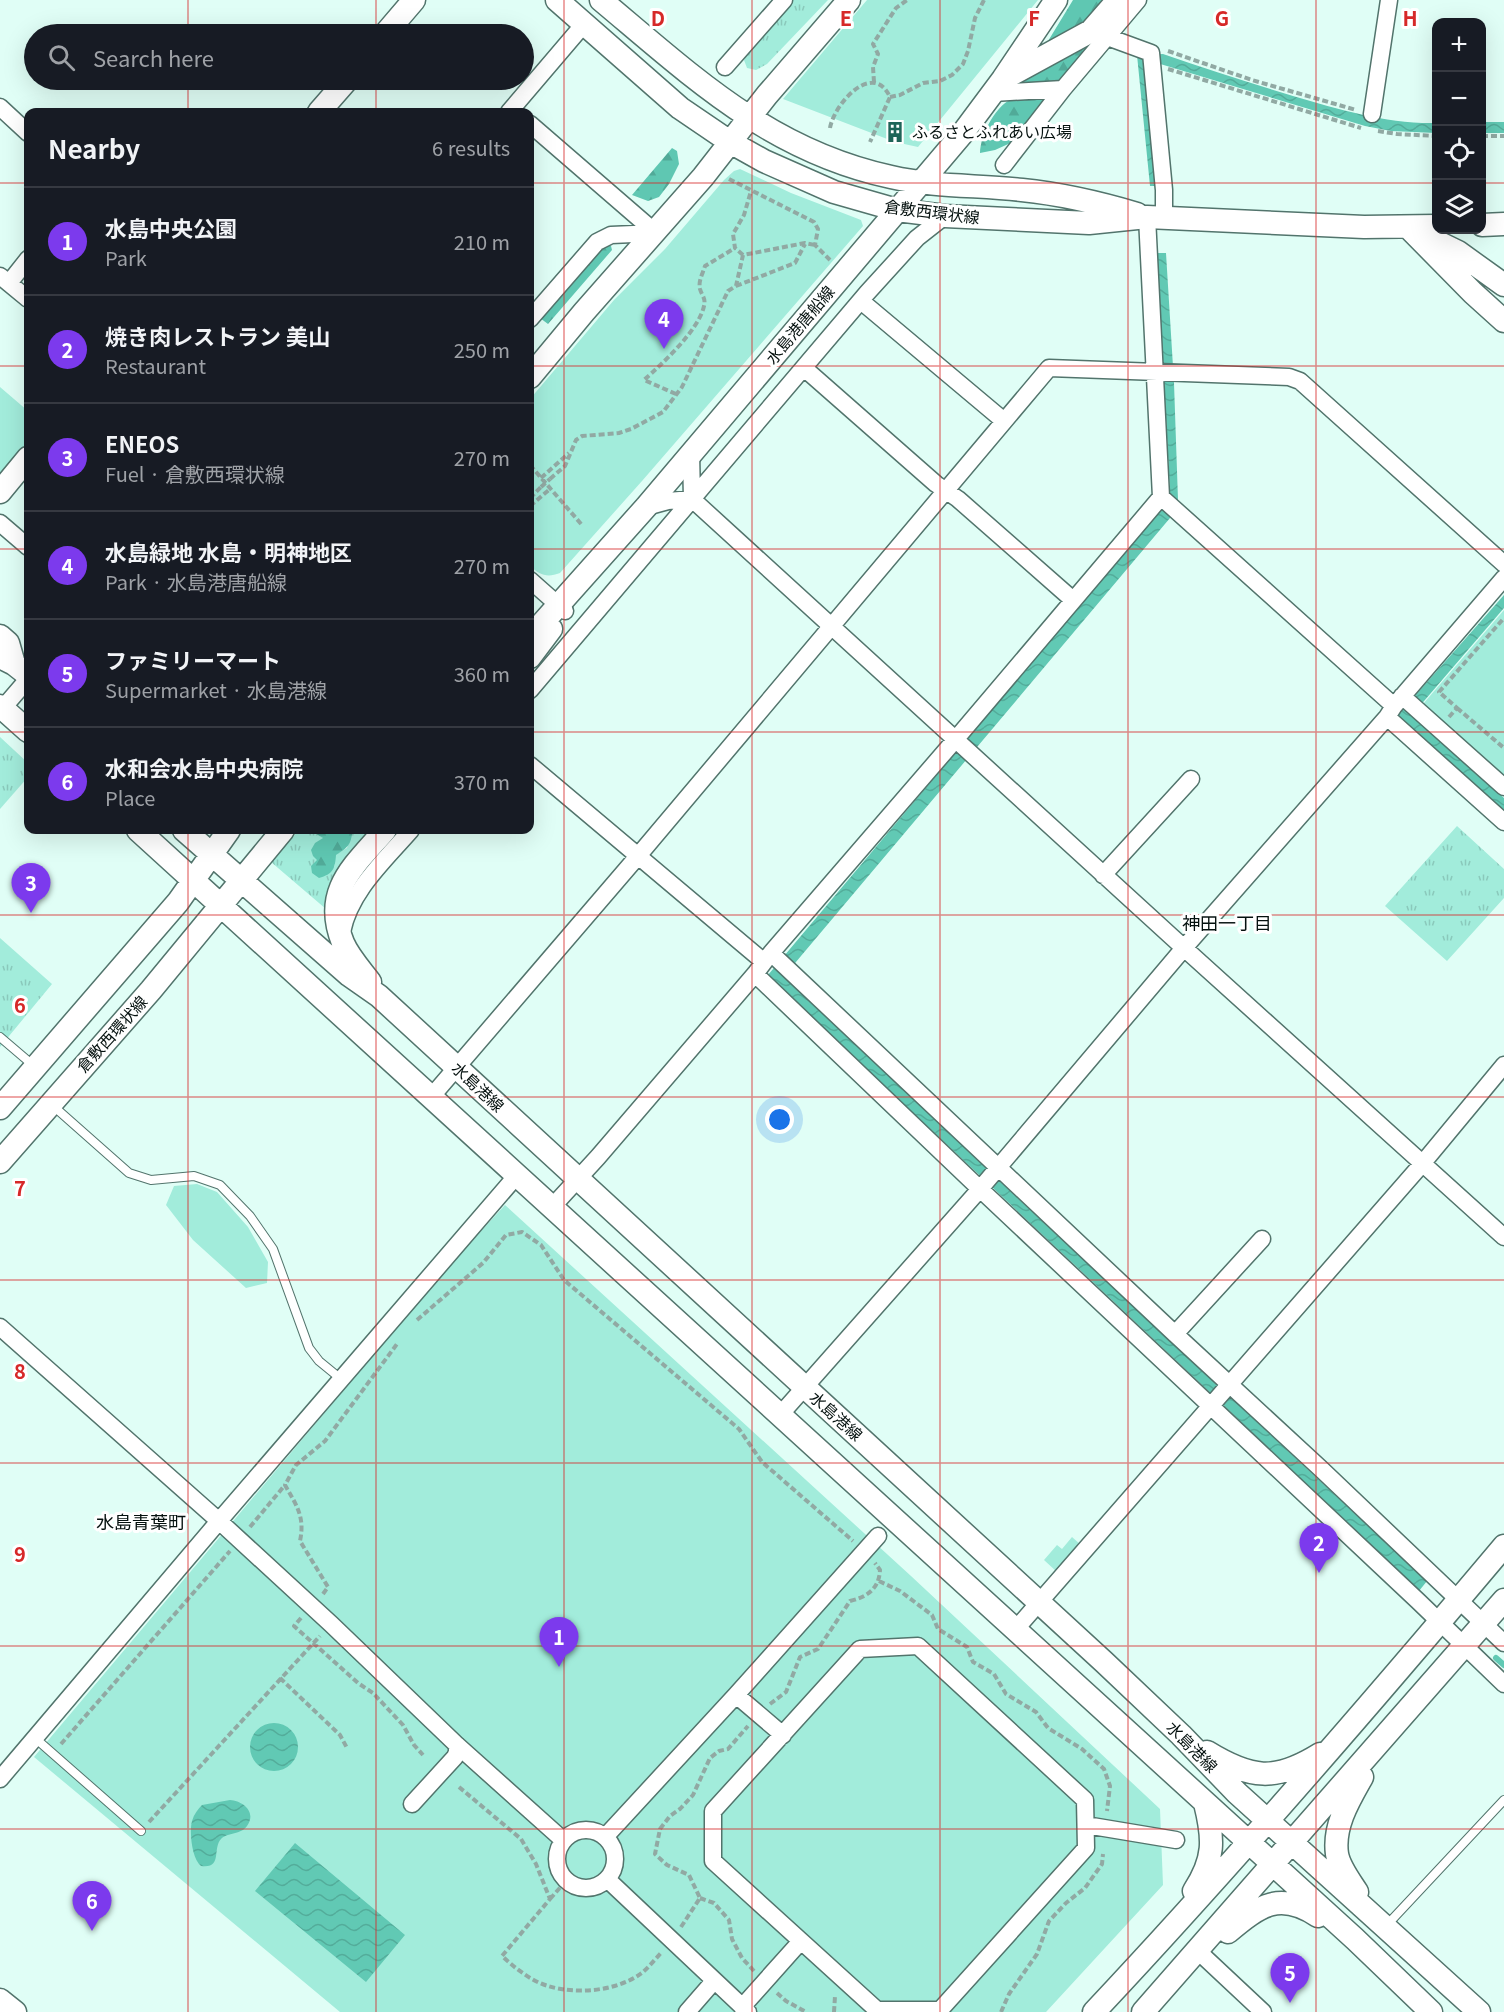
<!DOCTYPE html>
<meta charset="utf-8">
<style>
body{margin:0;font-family:Georgia,"Noto Sans JP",serif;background:#20242c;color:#f1f3f6}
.controls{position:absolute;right:18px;top:18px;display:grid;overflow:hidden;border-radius:12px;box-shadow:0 6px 24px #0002}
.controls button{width:54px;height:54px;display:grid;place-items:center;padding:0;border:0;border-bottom:2px solid #363941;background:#171b24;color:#f1f3f6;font:30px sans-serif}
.you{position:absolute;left:780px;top:1120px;width:21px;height:21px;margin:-15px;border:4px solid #fff;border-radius:50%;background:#1a73e8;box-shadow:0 0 0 9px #1a73e833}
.badge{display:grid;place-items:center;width:39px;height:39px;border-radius:50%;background:#7c3aed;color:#fff;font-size:20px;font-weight:700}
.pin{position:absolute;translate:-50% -50px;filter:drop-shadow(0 2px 3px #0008)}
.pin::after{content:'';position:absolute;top:32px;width:21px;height:18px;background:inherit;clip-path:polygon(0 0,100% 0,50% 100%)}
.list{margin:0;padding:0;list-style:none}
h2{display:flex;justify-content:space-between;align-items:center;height:78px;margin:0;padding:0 24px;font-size:26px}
h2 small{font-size:20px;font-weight:400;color:#9ea1a6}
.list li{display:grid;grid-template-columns:39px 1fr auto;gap:18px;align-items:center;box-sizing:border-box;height:108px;padding:0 24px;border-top:2px solid #363941}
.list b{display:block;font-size:22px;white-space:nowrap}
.list p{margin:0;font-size:20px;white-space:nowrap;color:#9ea1a6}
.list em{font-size:20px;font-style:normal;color:#9ea1a6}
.icon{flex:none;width:33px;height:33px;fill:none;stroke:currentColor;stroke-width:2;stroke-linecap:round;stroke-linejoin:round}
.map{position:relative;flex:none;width:1504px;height:2012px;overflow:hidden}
.search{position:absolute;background:#171b24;box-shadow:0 6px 24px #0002;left:24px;top:24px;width:510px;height:66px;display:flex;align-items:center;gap:15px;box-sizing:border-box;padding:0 21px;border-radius:33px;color:#9ea1a6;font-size:22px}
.panel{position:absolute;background:#171b24;box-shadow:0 6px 24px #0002;left:24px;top:108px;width:510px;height:726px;border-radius:12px}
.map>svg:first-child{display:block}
.grass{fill:url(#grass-tufts)}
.forest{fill:url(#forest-firs)}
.green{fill:#a2ecdb}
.water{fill:url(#water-waves)}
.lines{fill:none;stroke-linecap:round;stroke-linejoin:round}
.stream{stroke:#61c9b4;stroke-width:6}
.lane-casing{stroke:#52746c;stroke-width:10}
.street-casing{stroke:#52746c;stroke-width:19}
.secondary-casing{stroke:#52746c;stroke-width:25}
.path{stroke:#91a9a3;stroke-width:4;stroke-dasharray:6 3;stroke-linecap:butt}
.lane{stroke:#fff;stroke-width:8}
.street{stroke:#fff;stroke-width:16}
.secondary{stroke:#fff;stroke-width:22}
.path-bridge{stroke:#91a9a3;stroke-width:4;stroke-dasharray:6 3;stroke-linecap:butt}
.grid{fill:none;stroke:#d62828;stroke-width:1.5;stroke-opacity:0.55}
.labels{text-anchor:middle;stroke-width:6;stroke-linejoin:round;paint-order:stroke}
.poi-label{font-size:16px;fill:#05110f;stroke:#fff;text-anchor:start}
.street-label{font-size:16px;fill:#05110f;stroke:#fff}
.neighbourhood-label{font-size:18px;fill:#05110f;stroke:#fff}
.grid-label{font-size:20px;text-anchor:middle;font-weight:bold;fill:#d62828;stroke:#fff;stroke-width:6;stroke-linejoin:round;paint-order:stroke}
</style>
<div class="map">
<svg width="1504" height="2012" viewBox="0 0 1504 2012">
<defs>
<pattern id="grass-tufts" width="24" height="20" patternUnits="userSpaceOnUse" patternTransform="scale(1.5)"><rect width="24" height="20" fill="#a2ecdb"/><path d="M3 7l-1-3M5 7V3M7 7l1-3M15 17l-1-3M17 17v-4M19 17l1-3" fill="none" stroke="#8ac9bb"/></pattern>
<pattern id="forest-firs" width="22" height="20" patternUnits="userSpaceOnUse" patternTransform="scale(1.5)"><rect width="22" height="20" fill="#5fc7b2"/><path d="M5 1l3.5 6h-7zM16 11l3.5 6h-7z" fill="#51aa98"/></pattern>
<pattern id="water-waves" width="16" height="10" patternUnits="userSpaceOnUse" patternTransform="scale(1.5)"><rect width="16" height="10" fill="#61c9b4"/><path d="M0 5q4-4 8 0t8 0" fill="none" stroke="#53ac9a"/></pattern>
</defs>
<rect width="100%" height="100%" fill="#e0fef6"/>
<path class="grass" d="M792 0H828L767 64 756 70 747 68 744 60 747 51Z
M0 737 28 763V777L0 809Z
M1457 826 1504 869V898L1447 961 1385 906Z
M299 830H317L316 834 324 838 335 867V855L347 848 353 830H372L326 909 271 862Z
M0 938 52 984 0 1047Z"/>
<path class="forest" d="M1073 0H1104L1077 28 1042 51Z
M1095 43 1063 83 1032 87 1021 83 1026 76 1069 48Z
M1050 95 1015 141 995 150 980 153C980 135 997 102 1015 98 1026 96 1039 96 1050 95Z
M672 148 677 151 679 164 669 184 659 197 648 201 632 195Z
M605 245 611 246 612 250 548 324 540 318Z
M317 830H353C350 845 350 846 336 855 335 869 333 874 319 878L312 873 311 866 317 860 313 856 311 850 315 843 323 838 316 834Z"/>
<path class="green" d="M867 0H1038L918 147 895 142 783 99Z
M740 169 791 193 861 220 863 226 642 481 560 573C547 578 540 575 530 566V399L614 300 665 249 724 180 734 171Z
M0 387 28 411V443L0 477Z
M1504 610V777L1423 704Z
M197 1184 217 1192 248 1227 268 1262 267 1283 246 1288 193 1240 166 1205 174 1186Z
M505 1205 911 1576 1160 1809 1163 1885 1046 2012H340L34 1757 446 1269Z
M1072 1537 1081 1545 1057 1572 1044 1560 1057 1545 1062 1549Z"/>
<path class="water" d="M1163 54C1206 69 1250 83 1293 96 1341 110 1387 124 1436 123V133L1391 131 1365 126 1157 63V186H1150L1137 55Z
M1482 122H1504V133H1482Z
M1155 253H1166L1174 383 1178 500 1170 518 785 975 992 1174 1427 1581 1419 1591C1203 1384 984 1181 768 975L1160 510 1170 492 1164 383Z
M1504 595V608L1412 715 1504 798V811L1397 716Z
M250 1747a24 24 0 1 1 48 0a24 24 0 1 1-48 0Z
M230 1800C243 1801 257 1812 247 1826 241 1835 228 1832 221 1839 212 1849 223 1869 201 1866 192 1859 189 1832 192 1821 194 1814 198 1809 202 1805Z
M295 1843 405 1935 366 1982 255 1891Z"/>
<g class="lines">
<path class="stream" d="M1496 1658 1504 1665"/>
<defs>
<path id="lane" d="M0 1037 34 1066
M51 1104 129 1173 151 1180 194 1176 220 1185 250 1216 273 1249 309 1348 319 1361 341 1379
M35 1738 141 1831
M1386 1926 1504 1800"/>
<path id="street" d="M1091 31 1151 53 1164 190V218
M725 67 784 0
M993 93 1063 89
M0 107 28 133
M509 112 584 24
M1372 114 1389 0
M530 124 656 233
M1004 165 1063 89 1138 0
M0 276 28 299
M9 283 28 259
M861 301 1004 421
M530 319 597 242 611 235 656 233
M804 368 936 484 958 499 1073 600
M691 453 692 499
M1161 497 1394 706
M646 507 668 501 692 499 1184 948 1504 1237
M0 523 28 547
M530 580 565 611
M530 690 867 293 917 238 945 216
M1402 696 1504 787
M3 708 28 679
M1387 717 1504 822
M530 765 764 962
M1103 875 1191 779
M342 932C350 891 385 860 411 830
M771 953 1175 1334 1320 1468 1504 1643
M755 974 980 1189 1418 1601 1504 1684
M432 1096 638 856 1049 368 1289 377 1300 381 1504 564
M553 1206 598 1157 755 974 771 953 955 740 1161 497 1147 217
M0 1327 219 1521 331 1624 457 1745 563 1840
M1175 1334 1262 1239
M780 1415 980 1189 1184 948 1387 717 1394 706 1504 578
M1015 1630 1422 1164 1504 1065
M918 1646 1085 1800 1086 1848 940 2010H877L713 1861V1811L860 1649Z
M736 1695 783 1735
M0 1779 219 1521 518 1174
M412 1804 455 1757 457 1752V1745
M1086 1825 1176 1840
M557 1859a29 29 0 1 1 58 0a29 29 0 1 1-58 0Z
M605 1837 736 1695 878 1536
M607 1879 748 2012
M1200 1953 1263 2012
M742 2007 801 1941
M687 2012 714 1981"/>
<path id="secondary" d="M557 0 680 108 730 142 764 161 834 192 897 210 945 216 1089 223 1147 217 1364 227 1436 226
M601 0C693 77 770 151 891 177 934 187 979 185 1022 190 1062 194 1100 203 1137 214
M385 34 414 0
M1007 77 1091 31 1118 0
M319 112 347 80
M1482 225 1504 224
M1408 227 1473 293 1504 321
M1425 236 1458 252 1504 285
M530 377 584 312 703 177 767 95 849 0
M0 492 28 458
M0 636 8 643 14 664
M530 637 646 507 962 134 1003 79 1056 0
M0 657 14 664 28 675
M530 657 551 629
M0 706 28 731
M138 830 1355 1939 1431 2012
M184 830 349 975 379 996 1104 1662 1181 1735 1237 1793 1479 2012
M370 982C361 970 349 957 343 943 322 891 353 867 385 830
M0 1108 178 902 229 830
M0 1162 151 990 283 830
M1207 1752C1251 1779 1275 1782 1320 1754
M1194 1891C1215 1859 1214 1839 1205 1803
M1357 1892C1350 1881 1339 1867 1337 1854 1333 1826 1349 1800 1362 1777
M1228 1932C1260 1905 1280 1891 1318 1916
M0 2000 15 2012
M1094 2012C1236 1861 1371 1704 1504 1546
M1143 2012 1504 1600"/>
</defs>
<use href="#lane" class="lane-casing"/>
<use href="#street" class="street-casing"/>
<use href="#secondary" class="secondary-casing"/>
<path class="path" d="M1168 51 1252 80 1356 110
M1168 69 1361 128
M874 82 873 67 878 54 873 44 896 8 907 0
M890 97 900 95 923 83 940 81 952 75 963 64 968 51 975 18 984 0
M830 128C834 104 873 60 890 97L870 142
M1378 131 1397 134 1436 136
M1482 136H1504
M729 179 814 222 818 229 815 245 830 260
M743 255 735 248 733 234 744 215 751 191
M736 286 795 263 805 244
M676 394 644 380C662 364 699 330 704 306 706 298 702 296 700 289 698 281 703 273 705 266L735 248
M530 465 582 525
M541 478 569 453
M550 479 565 466 576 440 582 436 619 433 631 429 663 412 682 387 728 291 736 286 743 255 805 243 815 245
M530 498 541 487
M530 506 550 489
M1457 708 1504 748
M1449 717 1457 708 1439 692 1504 618
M417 1320 483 1263 506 1235 522 1232 541 1245 564 1280 739 1429 762 1462 853 1541
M250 1527 285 1485
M879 1581 900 1591 932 1615 938 1629 967 1647 973 1662 994 1674 1006 1694 1036 1712 1048 1728 1082 1749 1104 1769 1110 1786 1107 1811
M323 1594 328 1587 300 1541C305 1517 297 1506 285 1485L296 1465 325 1441 397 1344
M301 1618 294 1626 358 1683 373 1693 403 1725 414 1745 423 1755
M280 1678 340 1735 347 1748
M770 1704 786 1692 800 1657 818 1649 850 1601C867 1597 879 1589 880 1570L875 1563
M61 1744 230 1551
M459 1787 521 1839 536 1864 550 1899 502 1956C515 1968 531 1981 548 1986 577 1995 619 1991 643 1972 650 1966 656 1958 662 1952
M149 1822 320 1636
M700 1898 714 1903 729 1920 732 1939 742 1958 754 1971
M550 1899 566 1881
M681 1927 700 1898 689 1875 667 1865 655 1854 660 1829 670 1816 680 1809 693 1795 710 1758 719 1751 728 1749 748 1726
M777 1993 786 2001 806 2012
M834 2012 835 1996
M1001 2012 1009 1994 1037 1954 1049 1921 1066 1903 1085 1888 1102 1864 1103 1854"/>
<use href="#lane" class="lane"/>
<use href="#street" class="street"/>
<use href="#secondary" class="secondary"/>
<path class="path-bridge" d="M541 487 550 479"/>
</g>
<path class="grid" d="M188 0V34M376 0V34M564 0V2012M752 0V2012M940 0V2012M1128 0V2012M1316 0V2012M188 80V112M376 80V112M0 183H28M530 183H1436M1482 183H1504M0 366H28M530 366H1504M0 549H28M530 549H1504M0 732H28M530 732H1504M188 830V2012M376 830V2012M0 915H1504M0 1097H1504M0 1280H1504M0 1463H1504M0 1646H1504M0 1829H1504"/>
<defs>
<symbol id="building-bare" viewBox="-9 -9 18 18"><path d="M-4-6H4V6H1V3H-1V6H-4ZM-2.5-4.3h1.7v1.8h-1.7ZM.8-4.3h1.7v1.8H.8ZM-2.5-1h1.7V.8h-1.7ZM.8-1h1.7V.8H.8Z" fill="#1e6458" stroke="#fff" stroke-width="2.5" paint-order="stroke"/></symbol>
</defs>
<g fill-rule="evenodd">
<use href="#building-bare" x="880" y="117" width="30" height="30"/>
</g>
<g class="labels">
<g class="poi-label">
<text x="912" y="138">ふるさとふれあい広場</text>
</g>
<g class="street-label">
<text transform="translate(932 212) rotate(7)" y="6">倉敷西環状線</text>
<text transform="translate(800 325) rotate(-50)" y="6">水島港唐船線</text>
<text transform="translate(112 1034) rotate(-48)" y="6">倉敷西環状線</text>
<text transform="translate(478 1087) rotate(43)" y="6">水島港線</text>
<text transform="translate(836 1416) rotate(42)" y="6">水島港線</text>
<text transform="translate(1192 1747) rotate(45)" y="6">水島港線</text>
</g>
<g class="neighbourhood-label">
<text x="1227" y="930">神田一丁目</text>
<text x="141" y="1529">水島青葉町</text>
</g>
</g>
<g class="grid-label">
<text x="658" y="26">D</text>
<text x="846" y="26">E</text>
<text x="1034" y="26">F</text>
<text x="1222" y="26">G</text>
<text x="1410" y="26">H</text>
<text x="20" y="1013">6</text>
<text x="20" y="1196">7</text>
<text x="20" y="1379">8</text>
<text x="20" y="1562">9</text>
</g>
</svg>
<div class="controls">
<button>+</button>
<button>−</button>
<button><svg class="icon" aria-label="locate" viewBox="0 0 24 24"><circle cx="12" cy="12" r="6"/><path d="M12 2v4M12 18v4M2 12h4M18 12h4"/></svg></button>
<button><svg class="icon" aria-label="layers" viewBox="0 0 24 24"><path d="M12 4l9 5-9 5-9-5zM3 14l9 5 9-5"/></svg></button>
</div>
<div class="you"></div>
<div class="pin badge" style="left:559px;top:1667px">1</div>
<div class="pin badge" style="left:1319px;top:1573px">2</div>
<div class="pin badge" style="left:31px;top:913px">3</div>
<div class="pin badge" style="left:664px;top:349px">4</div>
<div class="pin badge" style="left:1290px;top:2003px">5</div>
<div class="pin badge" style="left:92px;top:1931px">6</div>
<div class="search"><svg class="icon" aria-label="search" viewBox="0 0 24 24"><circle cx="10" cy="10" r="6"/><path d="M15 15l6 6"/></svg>Search here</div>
<section class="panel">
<h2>Nearby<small>6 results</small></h2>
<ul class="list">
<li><span class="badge">1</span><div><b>水島中央公園</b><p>Park</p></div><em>210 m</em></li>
<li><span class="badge">2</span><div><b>焼き肉レストラン 美山</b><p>Restaurant</p></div><em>250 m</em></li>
<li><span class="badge">3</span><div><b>ENEOS</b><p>Fuel · 倉敷西環状線</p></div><em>270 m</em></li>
<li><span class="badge">4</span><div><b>水島緑地 水島・明神地区</b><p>Park · 水島港唐船線</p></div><em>270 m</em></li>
<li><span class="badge">5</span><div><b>ファミリーマート</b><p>Supermarket · 水島港線</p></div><em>360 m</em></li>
<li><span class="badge">6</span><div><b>水和会水島中央病院</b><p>Place</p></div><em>370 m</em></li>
</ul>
</section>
</div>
